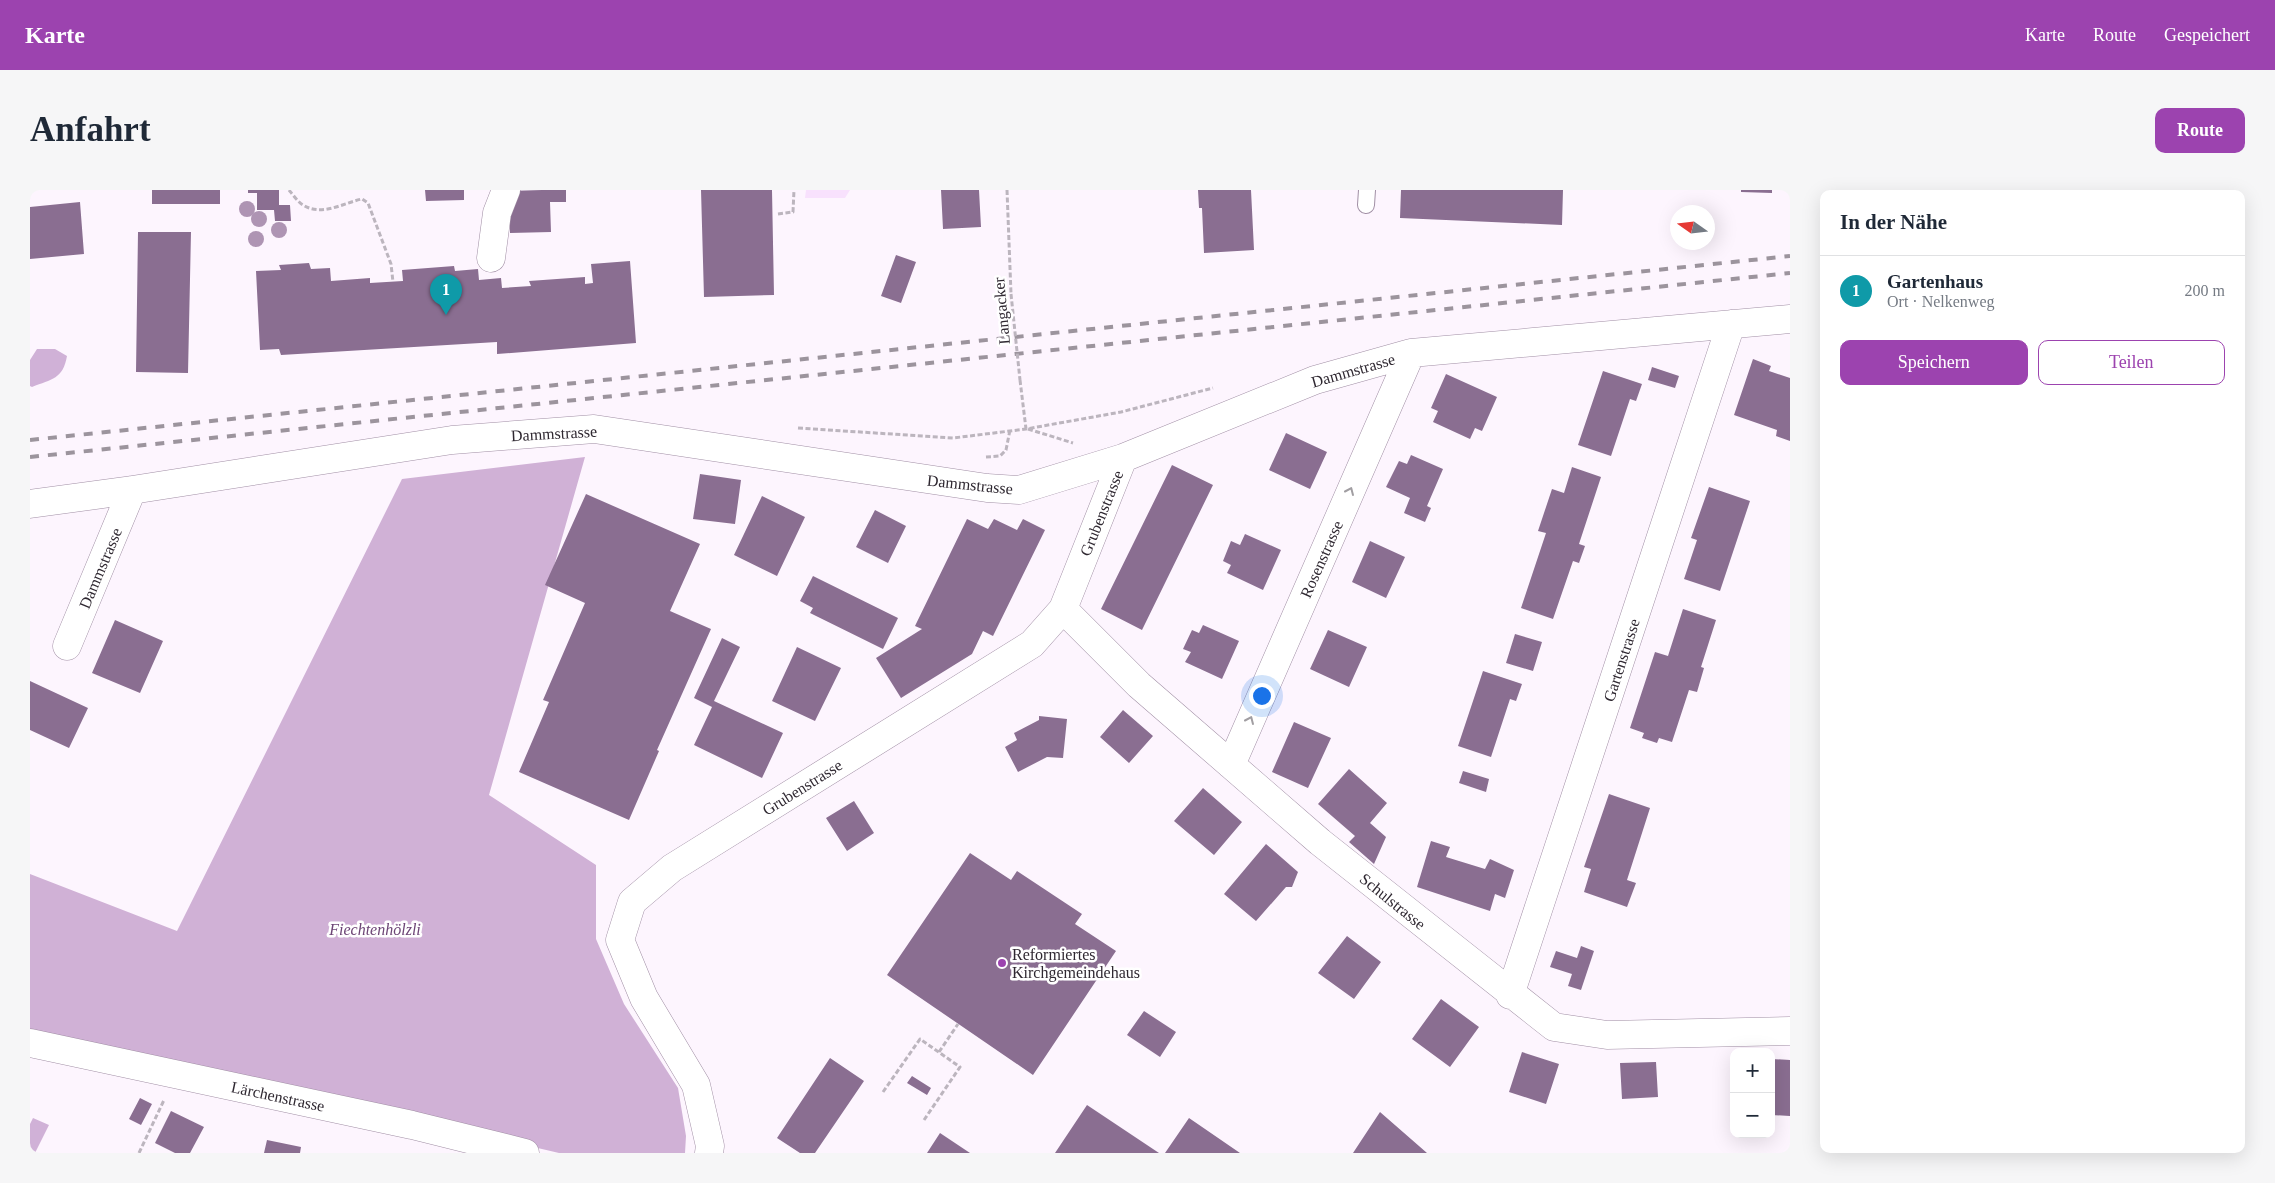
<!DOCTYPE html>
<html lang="de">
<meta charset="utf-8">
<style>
body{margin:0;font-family:"Times New Roman",serif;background:#f6f6f7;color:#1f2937}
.controls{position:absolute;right:15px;bottom:15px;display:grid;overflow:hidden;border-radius:10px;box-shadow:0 5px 20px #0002}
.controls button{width:45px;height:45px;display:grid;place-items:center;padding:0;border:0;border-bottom:1px solid #e0e1e3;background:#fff;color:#1f2937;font:25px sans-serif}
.compass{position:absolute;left:1640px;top:15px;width:45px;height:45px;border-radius:50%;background:#fff;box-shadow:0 5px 20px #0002;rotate:284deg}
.you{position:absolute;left:1231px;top:505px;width:18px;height:18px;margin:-12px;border:4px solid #fff;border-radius:50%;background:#1a73e8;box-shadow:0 0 0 8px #1a73e833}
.badge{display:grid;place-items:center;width:32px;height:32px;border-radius:50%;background:#9c43af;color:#fff;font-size:16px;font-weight:700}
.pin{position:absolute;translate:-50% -41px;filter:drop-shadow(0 1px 2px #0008)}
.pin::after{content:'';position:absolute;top:26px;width:18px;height:15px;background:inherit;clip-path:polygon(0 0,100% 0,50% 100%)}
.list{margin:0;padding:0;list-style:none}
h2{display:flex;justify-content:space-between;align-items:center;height:65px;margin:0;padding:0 20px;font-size:21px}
h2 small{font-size:16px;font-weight:400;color:#747a83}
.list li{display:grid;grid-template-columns:32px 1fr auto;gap:15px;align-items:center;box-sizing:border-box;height:70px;padding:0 20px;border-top:1px solid #e0e1e3}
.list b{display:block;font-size:19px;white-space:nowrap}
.list p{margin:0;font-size:16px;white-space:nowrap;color:#747a83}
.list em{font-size:16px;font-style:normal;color:#747a83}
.actions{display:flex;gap:10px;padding:15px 20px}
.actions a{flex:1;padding:11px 0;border:1px solid #9c43af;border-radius:10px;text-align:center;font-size:18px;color:#9c43af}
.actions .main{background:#9c43af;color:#fff}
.map{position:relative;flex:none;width:1760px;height:963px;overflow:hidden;border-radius:10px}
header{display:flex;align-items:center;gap:30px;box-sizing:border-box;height:70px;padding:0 25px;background:#9c43af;color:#fff}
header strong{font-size:24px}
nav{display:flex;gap:28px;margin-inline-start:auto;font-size:18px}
.intro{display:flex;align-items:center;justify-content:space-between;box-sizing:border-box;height:120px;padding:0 30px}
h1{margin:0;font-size:35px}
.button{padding:12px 22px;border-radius:10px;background:#9c43af;color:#fff;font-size:18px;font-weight:700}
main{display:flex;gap:30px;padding:0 30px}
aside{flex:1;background:#fff;border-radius:10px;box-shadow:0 5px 20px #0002}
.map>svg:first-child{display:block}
.green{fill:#f8e1fd}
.forest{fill:#d0b1d6}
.water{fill:#d0b1d7}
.building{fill:#8a6e91}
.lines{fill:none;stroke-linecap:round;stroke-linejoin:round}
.lane-casing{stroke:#a18fa5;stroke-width:18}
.street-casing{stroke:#a18fa5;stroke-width:29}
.path{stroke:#bcb5be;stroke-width:3;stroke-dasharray:5 2.5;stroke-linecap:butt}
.lane{stroke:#fff;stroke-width:16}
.street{stroke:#fff;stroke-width:28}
.rail{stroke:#9c949d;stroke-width:4;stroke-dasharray:9 9;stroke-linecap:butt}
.path-bridge{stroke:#bcb5be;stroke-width:3;stroke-dasharray:5 2.5;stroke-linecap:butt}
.tree{fill:#ae94b3}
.oneway{stroke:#a19ea2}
.poi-dot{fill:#9c43af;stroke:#fff;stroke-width:2}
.labels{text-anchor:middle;stroke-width:5;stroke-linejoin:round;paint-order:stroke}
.street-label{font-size:16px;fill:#2f2831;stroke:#fff}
.park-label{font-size:16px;font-style:italic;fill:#6d4576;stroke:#fff}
.poi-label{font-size:16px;fill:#2f2831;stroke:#fff;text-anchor:start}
</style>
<header>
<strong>Karte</strong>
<nav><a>Karte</a><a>Route</a><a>Gespeichert</a></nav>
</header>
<div class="intro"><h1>Anfahrt</h1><a class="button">Route</a></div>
<main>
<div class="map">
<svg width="1760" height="963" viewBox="0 0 1760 963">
<rect width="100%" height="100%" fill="#fdf5fe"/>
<path class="green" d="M776 0H820L815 8H775Z"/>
<path class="forest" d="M555 267 459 605 566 675V749L594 814 648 898 656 946 655 963H529L0 839V684L147 741 372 289Z"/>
<path class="water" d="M7 159H25L37 166C33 189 22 189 2 197L0 196V170Z
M3 928 19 935 5 963H0V934Z"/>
<path class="building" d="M122 0H190V14H122Z
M218 0H249V15H260L261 31H245L244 20H227V3H218Z
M395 0H434V10L396 11Z
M512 0H536V12H520L521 42 480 43 479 1Z
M671 0H742L744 105 674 107Z
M911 0H949L951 37 913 39Z
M1168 0H1221L1224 60 1174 63 1172 18H1169Z
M1371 0H1533L1532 35 1370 28Z
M1711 0H1742V3L1711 2Z
M50 12 54 64 0 69V17Z
M108 42H161L158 183 106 182Z
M866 65 886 72 871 113 851 106Z
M600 71 606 153 467 164V152L251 165 249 159 230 160 226 81 251 80 249 75 279 73 281 79 300 78 301 91 340 88V93L373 91 372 80 424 76 425 81 448 79 449 90 471 88 472 98 501 96 499 91 555 87V94L563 93 561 74Z
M1723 169 1741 176 1739 181 1760 188V251L1746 246 1747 240 1704 225Z
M1622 177 1649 186 1645 198 1618 190Z
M1573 181 1612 194 1606 211 1600 209 1581 266 1548 255Z
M1416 184 1467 207 1452 241 1445 238 1440 249 1403 232 1408 221 1401 218Z
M1256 243 1297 262 1280 299 1239 280Z
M1381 265 1413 279 1397 316 1401 318 1395 332 1374 323 1380 308 1356 297 1369 271 1377 274Z
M1142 275 1183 295 1112 440 1071 419Z
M1542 277 1571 287 1549 354 1555 356 1549 373 1543 371 1523 429 1491 418 1516 343 1508 341 1522 299 1534 303Z
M670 284 711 290 705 334 663 329Z
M1679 297 1720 311 1690 401 1654 389 1667 350 1661 348Z
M556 304 670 354 640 421 681 439 627 560 629 561 599 630 489 582 519 512 513 510 555 413 515 395Z
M732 306 775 327 747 386 704 365Z
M845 320 876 336 858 373 826 357Z
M937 329 958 339 964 329 987 340 993 329 1015 340 963 446 953 441 942 464 871 508 846 468 892 439 885 436Z
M1215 344 1251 360 1233 400 1197 383 1201 375 1193 371 1201 351 1210 355Z
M1340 351 1375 367 1356 408 1322 392Z
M783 386 868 428 853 459 780 423 783 418 770 411Z
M1653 419 1686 430 1671 477 1674 478 1667 502 1659 500 1642 552 1629 548 1627 553 1612 548 1614 543 1600 538 1625 462 1638 466Z
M85 430 133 451 110 503 62 483Z
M1173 435 1209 451 1192 489 1155 472 1161 462 1153 459 1162 440 1169 443Z
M1298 440 1337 457 1319 497 1280 479Z
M1485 444 1512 452 1503 481 1476 473Z
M692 448 710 457 684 511 753 543 732 588 664 555 682 517 664 508Z
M767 457 811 478 785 531 742 511Z
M1453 481 1492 494 1486 511 1480 509 1461 567 1428 556Z
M0 491 58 518 39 558 0 540Z
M1093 520 1123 546 1099 573 1070 547Z
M1009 526 1037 529 1033 568 1017 567 988 582 975 557 987 550 984 543 1009 530Z
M1264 532 1301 548 1278 598 1242 582Z
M1319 579 1357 613 1340 633 1356 647 1344 674 1319 652 1325 646 1288 614Z
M1433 581 1459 589 1456 602 1429 593Z
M1173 598 1212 632 1184 665 1144 631Z
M1579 604 1620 618 1597 690 1606 693 1597 717 1554 702 1561 679 1554 677Z
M824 611 844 643 817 661 796 628Z
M1401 651 1420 657 1416 667 1455 679 1460 669 1484 680 1475 708 1465 704 1460 721 1387 697Z
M1236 654 1268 682 1262 697H1256L1226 731 1194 704Z
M940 663 981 690 987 681 1052 724 1045 734 1086 761 1003 885 857 785Z
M1317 746 1351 772 1324 809 1288 783Z
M1551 756 1564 761 1551 800 1538 796 1542 784 1520 777 1526 761 1547 768Z
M1411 809 1449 837 1420 877 1382 849Z
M1114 821 1146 842 1130 867 1097 845Z
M1492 862 1529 874 1516 914 1479 902Z
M800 868 834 891 785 963H770L747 948Z
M1741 869 1760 870V926L1741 925Z
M1626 872 1628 907 1592 909 1590 873Z
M882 886 901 898 897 905 877 893Z
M110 908 122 914 111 935 99 929Z
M1057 915 1129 963H1025Z
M141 921 174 937 160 963H145L125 953Z
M1350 922 1397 963H1323Z
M1159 928 1210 963H1135Z
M910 943 940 963H897Z
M237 950 271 957 270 963H234Z"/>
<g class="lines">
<defs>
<path id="lane" d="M1336 15 1337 0"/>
<path id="street" d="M461 68 467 23 476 0
M0 314 102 300 422 250 564 239 957 298 989 300 1093 268 1285 190 1381 163 1760 129
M1033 419 1109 495 1290 652 1524 837 1577 845 1760 841
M37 456 102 300
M1201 575 1381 163
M1480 805 1701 134
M0 853 382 935 495 963
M679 963 680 956 666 895 614 808 590 750 602 712 642 678 1002 454 1033 419 1093 268"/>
</defs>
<use href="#lane" class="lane-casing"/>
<use href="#street" class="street-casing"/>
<path class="path" d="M259 0C263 5 268 12 273 15 292 27 313 13 332 9L338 13 361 74 363 92
M977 0 981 104
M748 24 763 22 764 0
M990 190 996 239
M768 238 923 248 996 239 1091 222 1183 198
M998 239 1043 253
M956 267 970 266 976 260 980 240
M909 862 928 834
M853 902 890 849 930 877 894 930
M109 963 134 910"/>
<use href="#lane" class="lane"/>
<use href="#street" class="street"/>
<path class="rail" d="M0 250 1760 66
M0 267 1760 83"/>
<path class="path-bridge" d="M981 104 990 190"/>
</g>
<g class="tree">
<circle cx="217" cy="19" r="8"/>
<circle cx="229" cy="29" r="8"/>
<circle cx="249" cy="40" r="8"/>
<circle cx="226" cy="49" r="8"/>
</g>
<defs><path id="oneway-chevron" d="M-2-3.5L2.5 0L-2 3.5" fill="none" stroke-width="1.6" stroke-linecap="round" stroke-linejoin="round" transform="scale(1.25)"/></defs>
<g class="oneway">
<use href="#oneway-chevron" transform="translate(1320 301) rotate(-66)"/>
<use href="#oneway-chevron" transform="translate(1220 530) rotate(-66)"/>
</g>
<circle class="poi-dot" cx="972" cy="773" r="5"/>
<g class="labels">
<g class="street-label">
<text transform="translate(971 121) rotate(-95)" y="6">Langacker</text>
<text transform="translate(1323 180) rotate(-16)" y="6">Dammstrasse</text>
<text transform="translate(524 243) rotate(-3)" y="6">Dammstrasse</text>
<text transform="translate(940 294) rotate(6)" y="6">Dammstrasse</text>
<text transform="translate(1071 323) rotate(-68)" y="6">Grubenstrasse</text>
<text transform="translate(1291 369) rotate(-66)" y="6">Rosenstrasse</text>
<text transform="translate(70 378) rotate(-67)" y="6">Dammstrasse</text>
<text transform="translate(1591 470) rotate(-72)" y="6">Gartenstrasse</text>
<text transform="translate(772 597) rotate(-32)" y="6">Grubenstrasse</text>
<text transform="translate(1363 711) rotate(39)" y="6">Schulstrasse</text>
<text transform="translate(248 906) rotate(12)" y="6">Lärchenstrasse</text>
</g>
<g class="park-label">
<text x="345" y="745">Fiechtenhölzli</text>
</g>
<g class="poi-label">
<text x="982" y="770">Reformiertes<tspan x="982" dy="18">Kirchgemeindehaus</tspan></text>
</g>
</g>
</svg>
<div class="controls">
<button>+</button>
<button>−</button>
</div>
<svg class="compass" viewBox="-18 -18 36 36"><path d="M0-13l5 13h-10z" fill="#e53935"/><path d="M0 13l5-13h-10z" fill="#747a83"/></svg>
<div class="you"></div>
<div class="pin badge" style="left:416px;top:125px;background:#0f9aa8">1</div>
</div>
<aside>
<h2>In der Nähe<small></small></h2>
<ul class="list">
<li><span class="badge" style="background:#0f9aa8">1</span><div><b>Gartenhaus</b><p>Ort · Nelkenweg</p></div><em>200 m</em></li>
</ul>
<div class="actions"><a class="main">Speichern</a><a>Teilen</a></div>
</aside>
</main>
